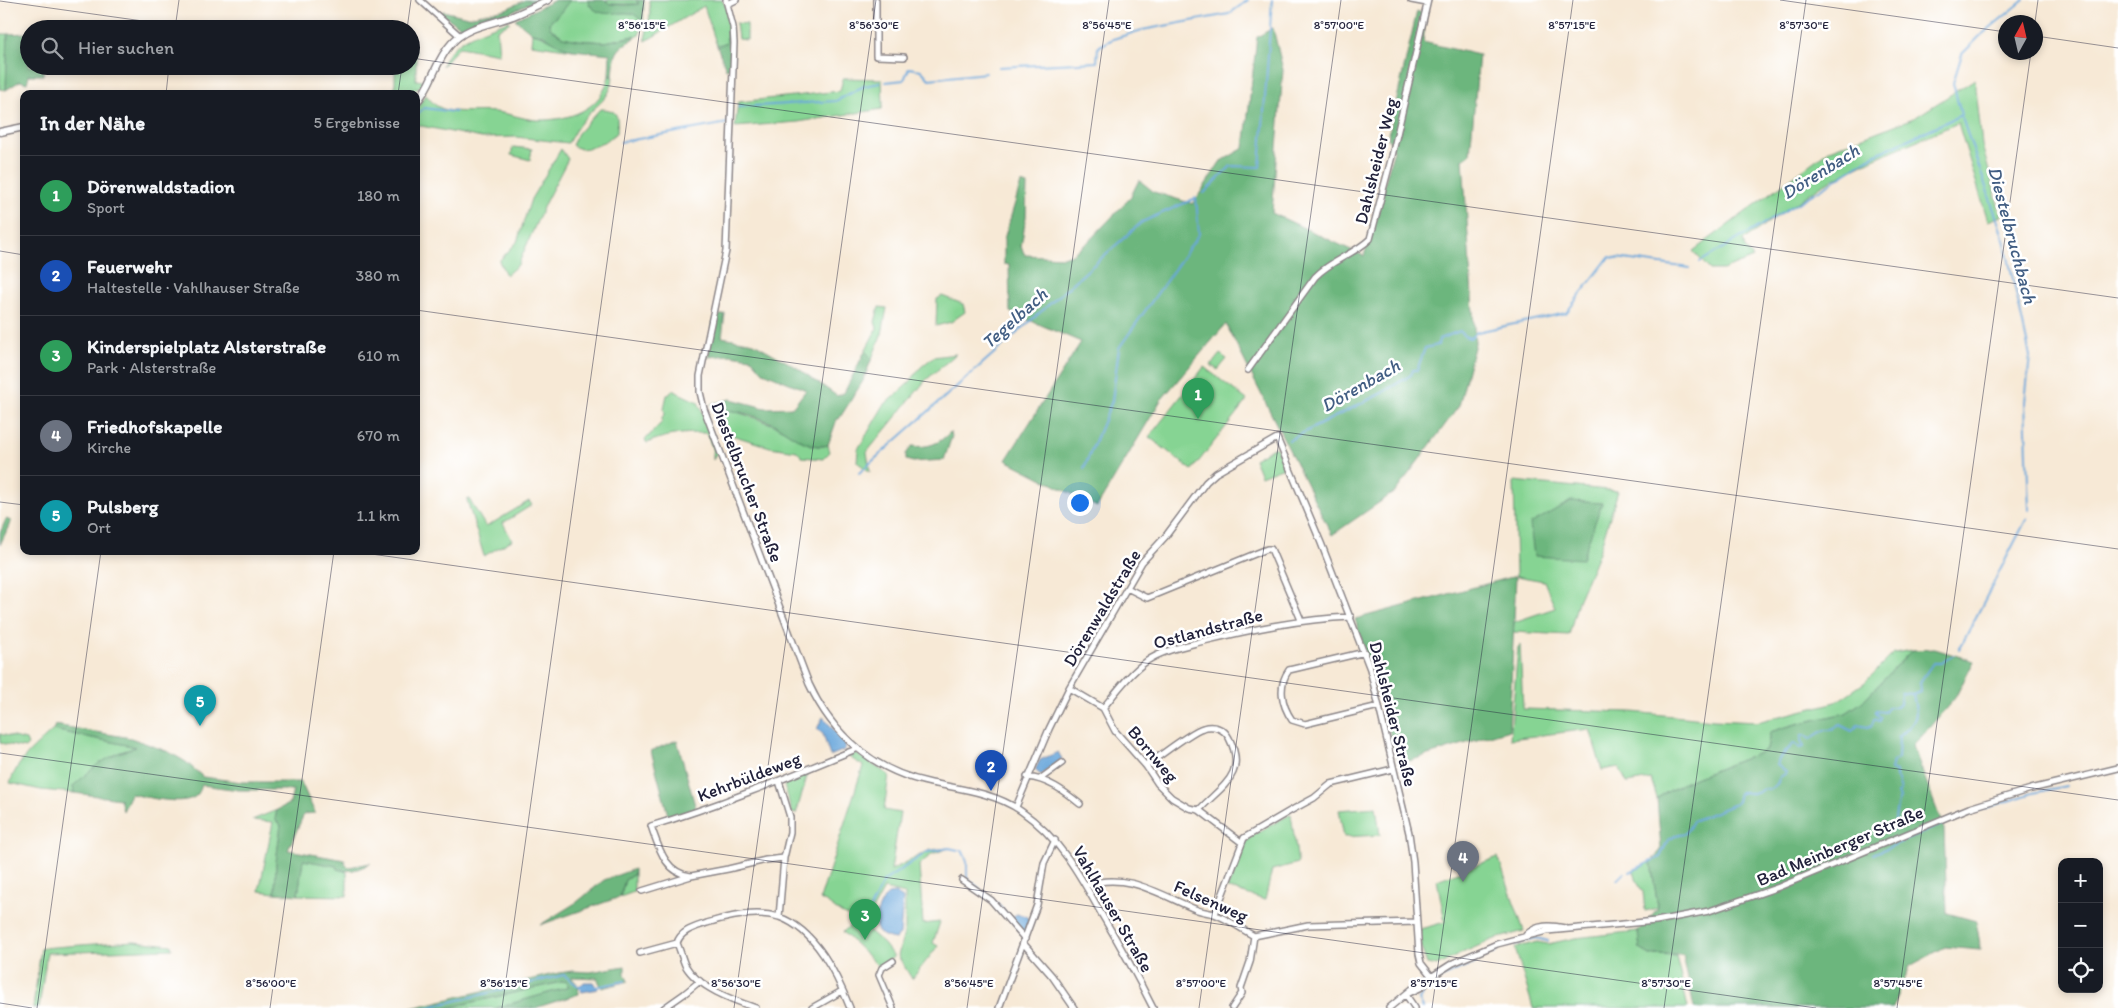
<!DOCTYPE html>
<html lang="de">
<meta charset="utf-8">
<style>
body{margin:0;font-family:Itim,sans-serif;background:#20242c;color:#f1f3f6}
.controls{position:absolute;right:15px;bottom:15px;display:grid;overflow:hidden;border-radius:10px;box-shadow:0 2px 8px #0003}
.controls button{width:45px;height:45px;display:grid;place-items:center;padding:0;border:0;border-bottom:1px solid #363941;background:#171b24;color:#f1f3f6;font:25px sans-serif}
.compass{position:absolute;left:1998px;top:15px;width:45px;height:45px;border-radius:50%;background:#171b24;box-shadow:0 2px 8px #0003;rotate:8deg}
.you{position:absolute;left:1079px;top:502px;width:18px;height:18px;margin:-12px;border:4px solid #fff;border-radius:50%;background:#1a73e8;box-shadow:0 0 0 8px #1a73e833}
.badge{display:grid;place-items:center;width:32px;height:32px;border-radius:50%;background:#1f6fb2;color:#fff;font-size:16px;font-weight:700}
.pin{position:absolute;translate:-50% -41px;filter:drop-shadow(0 1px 2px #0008)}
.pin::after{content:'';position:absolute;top:26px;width:18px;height:15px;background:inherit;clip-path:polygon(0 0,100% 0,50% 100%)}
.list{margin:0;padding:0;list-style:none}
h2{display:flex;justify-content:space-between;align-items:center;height:65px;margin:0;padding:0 20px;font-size:21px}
h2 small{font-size:16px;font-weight:400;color:#9ea1a6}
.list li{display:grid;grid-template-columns:32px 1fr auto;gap:15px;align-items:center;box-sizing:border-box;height:80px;padding:0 20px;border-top:1px solid #363941}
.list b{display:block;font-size:19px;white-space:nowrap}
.list p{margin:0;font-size:16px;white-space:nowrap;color:#9ea1a6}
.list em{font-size:16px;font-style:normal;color:#9ea1a6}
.icon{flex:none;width:28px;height:28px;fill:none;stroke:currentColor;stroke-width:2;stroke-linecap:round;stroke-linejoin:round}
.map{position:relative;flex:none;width:2118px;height:1008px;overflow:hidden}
.search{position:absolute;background:#171b24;box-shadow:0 2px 8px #0003;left:20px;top:20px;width:400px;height:55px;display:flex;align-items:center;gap:12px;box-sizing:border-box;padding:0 18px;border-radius:28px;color:#9ea1a6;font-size:19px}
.panel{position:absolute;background:#171b24;box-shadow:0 2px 8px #0003;left:20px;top:90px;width:400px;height:465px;border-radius:10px}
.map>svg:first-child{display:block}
.green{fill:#86d493;stroke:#547b67}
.forest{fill:#6cb67d;stroke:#476c5c}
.water{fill:#6aa7db;stroke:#46648b}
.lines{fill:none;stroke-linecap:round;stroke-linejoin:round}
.stream{stroke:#6aa7db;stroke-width:2}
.minor-casing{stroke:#8c8688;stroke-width:8}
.major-casing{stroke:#8c8688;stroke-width:9}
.minor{stroke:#fff;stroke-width:5}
.major{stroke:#fff;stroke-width:6}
.ticks{fill:none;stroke:#22223b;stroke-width:1;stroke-opacity:0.45}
.labels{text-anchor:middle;stroke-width:5;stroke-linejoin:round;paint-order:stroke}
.street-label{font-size:18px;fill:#22223b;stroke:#fff}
.water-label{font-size:19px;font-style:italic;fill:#425e83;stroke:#fff}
.ticks-label{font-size:12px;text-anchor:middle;fill:#22223b;stroke:#fff;stroke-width:5;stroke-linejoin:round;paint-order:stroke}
</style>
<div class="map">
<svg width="2118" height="1008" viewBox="0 0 2118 1008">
<rect width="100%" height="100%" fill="#fff"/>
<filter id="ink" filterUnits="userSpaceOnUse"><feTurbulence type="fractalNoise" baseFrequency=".02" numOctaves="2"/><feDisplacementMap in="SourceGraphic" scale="10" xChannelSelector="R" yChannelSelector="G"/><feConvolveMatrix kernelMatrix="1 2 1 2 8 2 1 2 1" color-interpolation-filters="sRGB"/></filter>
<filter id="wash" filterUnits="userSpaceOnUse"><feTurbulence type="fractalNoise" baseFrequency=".0096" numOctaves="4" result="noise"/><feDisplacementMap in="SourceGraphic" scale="20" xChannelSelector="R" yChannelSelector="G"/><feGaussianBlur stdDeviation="1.12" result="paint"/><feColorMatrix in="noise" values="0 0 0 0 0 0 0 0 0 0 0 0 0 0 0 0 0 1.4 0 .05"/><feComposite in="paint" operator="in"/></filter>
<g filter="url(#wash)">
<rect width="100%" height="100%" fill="#f7e9d6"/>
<path class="green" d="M571 0H587L590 6C595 8 601 12 606 13 619 15 627 7 639 16L641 23 643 24 639 35 635 38 634 36 605 42 577 40 563 37 550 28 549 23 560 13 564 6Z
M605 0H636L639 4H610Z
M649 0H722L726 7 731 28 727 30V42L717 46 704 6 646 41 645 39 650 16Z
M508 21 510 22 497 30 499 54 459 47 442 66C451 38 483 31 508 21Z
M736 23 747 24V40L738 39Z
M532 33C547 36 558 45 573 50L531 44Z
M0 34H8L6 90 0 89Z
M411 50 416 51V80L424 81C417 99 370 94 353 94L395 90V66H411Z
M609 76H613C611 100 597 103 583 120 577 127 573 134 568 143L516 137 482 138 416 125V108L426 95C430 99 433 104 437 106 450 115 479 110 495 112 509 113 522 119 536 120 568 121 602 110 609 76Z
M843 78 882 79 883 105 882 109 798 122 735 127 738 102 840 91Z
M1975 79 1982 145 2001 216 1988 221 1958 123 1873 159 1822 185 1743 240 1745 248 1753 258 1723 270H1710L1693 251 1829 150 1916 117Z
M600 109C619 109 618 117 617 133 605 142 585 155 572 145L578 133Z
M513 147 532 149 530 160 511 155Z
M561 149 568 159 545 203 518 265 506 275 499 261 517 242 531 199Z
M942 296 963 304 965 312 951 322 936 326 937 299Z
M879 307 887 308 882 334 872 358 865 351 877 328 875 322Z
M956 354 926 380 867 452 870 472 857 462 858 449 884 405 910 382 920 368 933 357Z
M1220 354 1227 359 1218 370 1211 365Z
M1204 367 1247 400 1192 470 1149 437Z
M672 390 698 402 718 451 713 460V449L706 433C685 433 667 434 647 443L645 440 662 422V417L665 414 664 408 667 395 670 394Z
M729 410C744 414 759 419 774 425 791 432 808 451 828 445L830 452 823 459 802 457 797 451 770 447 722 432 716 414Z
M1275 447 1277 449 1284 467 1261 476 1254 459Z
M1514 481 1618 491 1599 552 1578 601 1569 635 1513 632 1514 622 1555 608 1544 581 1516 576Z
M469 499 486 527 529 501 532 505 503 523 512 540 484 556 467 500Z
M1520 645 1523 709 1632 712 1714 720 1757 722 1836 702 1864 683 1894 653 1912 650 1862 702 1846 713 1796 724 1770 732 1767 750 1685 782 1657 798 1651 779 1627 783 1619 767 1602 770 1590 729 1510 739 1518 647Z
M53 730 137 747 118 753 73 786 74 793 41 790 10 783C17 760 36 746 53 730Z
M0 734 26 740 28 745 25 748 0 743Z
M855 753 889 775 884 810 900 813 891 870 930 850 949 848 932 854 919 865 923 924 940 922 933 943 938 946 912 979 898 956 905 929V894L884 889 867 920 865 918C838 918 840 909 820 899L863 766 849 757Z
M808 773 796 814 792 813 784 785Z
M1376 807 1380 835 1344 837 1339 810Z
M277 810 275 820 281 825 276 862 275 893 259 891 273 822 252 820Z
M1291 814 1298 863 1272 870 1265 900 1227 888 1239 864 1243 844 1253 835Z
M1498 857 1524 931 1492 940 1462 953 1437 966 1427 964 1422 950 1420 929 1445 922 1437 880Z
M303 860 337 866V869L347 872V896L298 895Z
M1651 862 1658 908 1645 911 1643 892 1637 882 1634 871Z
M634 874V892L620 897 625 880Z
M856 920 884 944 894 957 878 966 843 932Z
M1638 931 1640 949 1650 955 1676 956 1688 1008H1533L1515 948 1537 942 1548 944 1575 938Z
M134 941 171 945 172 949 47 953 39 1008H33L41 948Z
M566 981 570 987 496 1008H447Z"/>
<path class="forest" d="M525 0H536L511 12 463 28 441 14 443 11 468 17 506 9Z
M555 0H571C566 4 563 10 559 14 556 17 553 19 549 23L550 28 563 37 577 40 605 42 635 36V38C614 50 615 53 613 76H609L610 54 573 50 559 45 543 35 532 33 515 19Z
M587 0H605L610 4 624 5 639 4 636 0H644L643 24 641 23C634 0 599 28 587 0Z
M1417 11 1426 15 1423 42 1479 55 1470 154 1463 159 1475 343 1459 406 1396 491 1332 535 1226 324 1161 400 1097 507 1006 460 1081 342 1010 312 1009 265 1004 264V239L1021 183 1027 185 1026 217 1021 247 1025 255 1063 257 1072 254 1087 243 1130 198 1139 180 1154 192 1193 204 1220 162 1244 148 1257 37 1273 28 1283 70 1272 213 1364 256 1394 150 1388 138Z
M731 28 732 67 726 69 717 46 727 42V30Z
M29 33V66H44L43 75H29L27 83 20 81 6 90 8 34Z
M725 314 722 337 754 343 796 367 837 396 844 393 865 351 872 358 863 381 839 419H837L828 445C810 450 792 435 779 427 770 421 737 409 727 411 724 411 720 413 716 414L711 404 731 399 765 408 793 407 806 390 763 372 751 358 731 355 708 357 713 323 717 316Z
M950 432 952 436 944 460 913 462 906 460V454L912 446C928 448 939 444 950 432Z
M1571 501 1602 503 1582 559 1534 556 1530 524Z
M6 519 11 521 0 545V533Z
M1516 576 1509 730 1399 764 1355 619Z
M1935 649 1974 661 1955 698 1913 746 1944 829 1947 913 1976 921 1981 950 1945 947 1910 966 1893 1008H1694L1683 955H1650L1640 949 1638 931 1658 908 1651 862 1661 850 1657 798 1685 782 1767 750 1770 732 1796 724 1846 713 1862 702 1912 650Z
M55 725 131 738 169 752 186 762 203 777 242 782H301L315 813 304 814 288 850 345 860V864L349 867 371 863C359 869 351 873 337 869L336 866 303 860 298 895 275 893 276 862 281 825 275 820 277 810 290 803 293 790H239L202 785C201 788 199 793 197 795 186 807 146 797 131 794L123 811 120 799 74 793 73 786 98 764 118 753 136 747 53 730Z
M677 740 696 809 669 819 651 751Z
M634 869V874L625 880 620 897 540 925 577 902 604 880Z
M625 966V974L628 981 602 988 597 978 571 977 578 985 579 994 535 1008H496L569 987 566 981 447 1008H411L554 974 572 971 590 972Z"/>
<path class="water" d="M823 717 846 744 844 750 830 756 823 734 817 729Z
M1058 752 1062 759 1041 775 1035 770 1040 760Z
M895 893 903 898 900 935 895 939C867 935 874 915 885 897L888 894Z
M1016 914 1026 916 1029 918 1025 933H1022L1011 920Z
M584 982H593L598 989 582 992 579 987Z"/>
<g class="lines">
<path class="stream" d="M2024 0 1980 36 1962 54 1953 83 1961 115 2004 239 2030 356 2025 402 2029 510
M999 67 1097 62 1098 47 1113 39 1142 30 1229 14 1248 0
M886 82 904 80 909 68 921 70 929 79 986 73
M738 107 836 101 864 86 880 83
M416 115 424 108 455 112
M621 142 728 123 729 116
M1204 193 1231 166 1260 167 1272 0
M1700 262 1831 183 1874 155 1961 115
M1289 440 1380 394 1411 375 1413 370H1417L1425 348 1438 345 1439 339 1460 331 1464 336 1470 338 1477 332 1566 313 1609 257 1690 268
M859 473 1142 222 1196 198 1199 234 1119 348 1112 401 1084 468
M1959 650 2027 518
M1976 811 2033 793 2066 786
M1893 830C1897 820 1894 807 1900 798L1898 793 1901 791 1898 780 1896 777V772L1891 770 1893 761 1898 759 1899 737C1918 719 1918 720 1913 694
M960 850H962L967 861V878L980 889
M1873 854 1966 814
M1630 872 1660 857 1668 840 1679 834 1686 833 1693 821 1735 804 1737 801 1739 793H1757L1763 789 1769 790 1777 784 1780 777 1785 774 1786 772 1777 765 1779 759 1794 743 1800 748 1804 747 1801 741 1802 736 1804 735 1810 739 1824 730H1830L1840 725 1852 731 1858 725 1868 727 1872 725 1874 719 1880 721 1881 718 1875 712 1876 711 1885 712 1888 707H1897L1900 704 1901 693 1913 694 1921 691 1920 682 1933 663H1941L1954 655
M1617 880 1624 873
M997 903 1012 920
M853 919 864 920 884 881 927 852 949 848 958 850
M1508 946 1536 938 1548 941
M596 987 625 981
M425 1008 564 975 582 989
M1423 1008 1419 1000C1427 982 1456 969 1474 964L1478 958 1497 951"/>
</g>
</g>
<g filter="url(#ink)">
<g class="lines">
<defs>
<path id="minor" d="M420 0 460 36
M726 0 733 27 734 43 726 251 700 376V392L704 409 809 684C833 736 874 771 931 783 961 789 995 793 1021 811 1059 837 1080 875 1102 915 1120 945 1137 976 1153 1008
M876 0V56L904 57
M1411 0 1427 3
M728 4 736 0
M1248 370 1315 277C1331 260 1353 255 1370 239L1392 156 1428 0
M1127 588 1147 598 1267 549H1271L1301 620
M1365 652 1289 670C1278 685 1281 704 1292 720L1305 724 1379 706
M1069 688 1103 708C1116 692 1130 673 1147 661 1163 650 1185 646 1204 641 1253 629 1301 619 1351 617
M1103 708 1115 731 1146 766 1158 784 1172 798 1189 808 1199 810 1241 842
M1146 766C1157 758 1193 730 1203 728 1213 725 1224 728 1229 738 1248 775 1221 786 1199 810
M1027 777C1048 779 1064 791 1080 804
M1040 779 1062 763
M779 781 790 817V832L784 858 779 917
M1016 807 1049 729 1069 688 1142 562 1165 537 1206 482 1216 473 1277 438 1321 543 1370 669 1409 833 1413 862 1419 954 1421 963 1432 977
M691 876C665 873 659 848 651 826 721 805 788 777 856 749
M962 880 991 900 1025 939
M1086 886C1124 870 1161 895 1195 909 1201 912 1208 912 1214 914 1228 919 1241 929 1254 936L1308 925 1417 922
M642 891 691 876 728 869 766 860 784 858
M1215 914 1244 838 1290 811 1314 798 1331 784 1393 769
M1526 935C1537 924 1551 925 1565 928
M677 943C680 950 682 958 685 965 698 988 733 1000 756 1008
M1023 943 1052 976 1074 1008
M640 953 677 943C681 930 696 927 707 923 729 916 756 910 779 917 816 930 837 975 850 1008
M1409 993 1422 987 1432 978
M1406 995 1415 1008
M664 1008 684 994 700 981
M812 1008 842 991
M893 1008 879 975 882 968 893 961
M999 1008 1037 905 1044 863 1055 840
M1232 1008 1242 993 1241 988 1250 962 1254 936
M1389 1008 1412 989 1453 963 1497 944 1547 931 1656 921 1709 911 1779 887 1969 808 2031 789 2118 768"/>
<path id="major" d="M416 103C432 86 435 61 451 44 466 26 492 24 513 16 525 11 536 6 548 0
M0 132 24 127"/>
</defs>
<use href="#minor" class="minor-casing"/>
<use href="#major" class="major-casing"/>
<use href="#minor" class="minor"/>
<use href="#major" class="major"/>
</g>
</g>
<path class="ticks" d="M1780 0 2006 32M0 1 200 29M2035 22 2038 0M175 29 179 0M407 29 411 0M2036 36 2118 48M411 58 2118 298M166 94 169 66M398 94 402 66M0 251 24 255M416 310 2118 549M0 502 24 505M350 551 2118 800M0 753 1816 1008M0 1003 32 1008M37 1008 101 551M270 1008 334 551M502 1008 644 0M734 1008 876 0M967 1008 1109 0M1199 1008 1341 0M1432 1008 1573 0M1664 1008 1806 0M1897 1008 2031 52"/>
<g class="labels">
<g class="street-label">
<text transform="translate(1376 161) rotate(-76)" y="6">Dahlsheider Weg</text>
<text transform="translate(747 482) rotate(69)" y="6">Diestelbrucher Straße</text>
<text transform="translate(1102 608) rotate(-59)" y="6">Dörenwaldstraße</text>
<text transform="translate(1208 629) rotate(-15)" y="6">Ostlandstraße</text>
<text transform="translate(1393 714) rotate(76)" y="6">Dahlsheider Straße</text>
<text transform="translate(1153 754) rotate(50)" y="6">Bornweg</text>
<text transform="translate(749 777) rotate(-21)" y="6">Kehrbüldeweg</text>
<text transform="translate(1840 846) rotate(-23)" y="6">Bad Meinberger Straße</text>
<text transform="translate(1211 901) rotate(24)" y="6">Felsenweg</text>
<text transform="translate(1113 909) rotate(60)" y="6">Vahlhauser Straße</text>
</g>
<g class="water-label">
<text transform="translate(1820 171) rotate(-32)" y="7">Dörenbach</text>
<text transform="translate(2013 235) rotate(75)" y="7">Diestelbruchbach</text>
<text transform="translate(1014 318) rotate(-42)" y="7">Tegelbach</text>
<text transform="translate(1360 385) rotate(-30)" y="7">Dörenbach</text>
</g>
</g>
<g class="ticks-label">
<text x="642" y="29">8°56'15"E</text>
<text x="874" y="29">8°56'30"E</text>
<text x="1107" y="29">8°56'45"E</text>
<text x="1339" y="29">8°57'00"E</text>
<text x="1572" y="29">8°57'15"E</text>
<text x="1804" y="29">8°57'30"E</text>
<text x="271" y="987">8°56'00"E</text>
<text x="504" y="987">8°56'15"E</text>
<text x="736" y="987">8°56'30"E</text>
<text x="969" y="987">8°56'45"E</text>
<text x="1201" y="987">8°57'00"E</text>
<text x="1434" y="987">8°57'15"E</text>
<text x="1666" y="987">8°57'30"E</text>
<text x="1898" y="987">8°57'45"E</text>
</g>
</svg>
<div class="controls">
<button>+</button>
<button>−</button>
<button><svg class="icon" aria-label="locate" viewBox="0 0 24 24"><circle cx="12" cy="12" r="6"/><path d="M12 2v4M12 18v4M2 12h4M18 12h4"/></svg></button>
</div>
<svg class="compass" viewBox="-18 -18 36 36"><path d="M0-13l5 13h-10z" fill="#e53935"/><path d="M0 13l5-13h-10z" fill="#9ea1a6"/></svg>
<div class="you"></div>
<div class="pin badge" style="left:1198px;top:419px;background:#2e9e5b">1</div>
<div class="pin badge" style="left:991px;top:791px;background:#1a4fb4">2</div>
<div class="pin badge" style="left:865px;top:940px;background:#2e9e5b">3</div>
<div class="pin badge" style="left:1463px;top:882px;background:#6b7280">4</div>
<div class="pin badge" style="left:200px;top:726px;background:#0f9aa8">5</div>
<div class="search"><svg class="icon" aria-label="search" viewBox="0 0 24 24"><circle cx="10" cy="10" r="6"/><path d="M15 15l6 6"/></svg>Hier suchen</div>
<section class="panel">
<h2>In der Nähe<small>5 Ergebnisse</small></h2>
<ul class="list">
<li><span class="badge" style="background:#2e9e5b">1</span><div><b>Dörenwaldstadion</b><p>Sport</p></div><em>180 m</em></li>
<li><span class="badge" style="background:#1a4fb4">2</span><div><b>Feuerwehr</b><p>Haltestelle · Vahlhauser Straße</p></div><em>380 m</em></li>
<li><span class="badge" style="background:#2e9e5b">3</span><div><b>Kinderspielplatz Alsterstraße</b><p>Park · Alsterstraße</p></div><em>610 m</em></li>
<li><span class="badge" style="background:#6b7280">4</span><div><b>Friedhofskapelle</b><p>Kirche</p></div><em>670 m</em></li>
<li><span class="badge" style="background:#0f9aa8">5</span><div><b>Pulsberg</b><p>Ort</p></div><em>1.1 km</em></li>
</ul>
</section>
</div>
